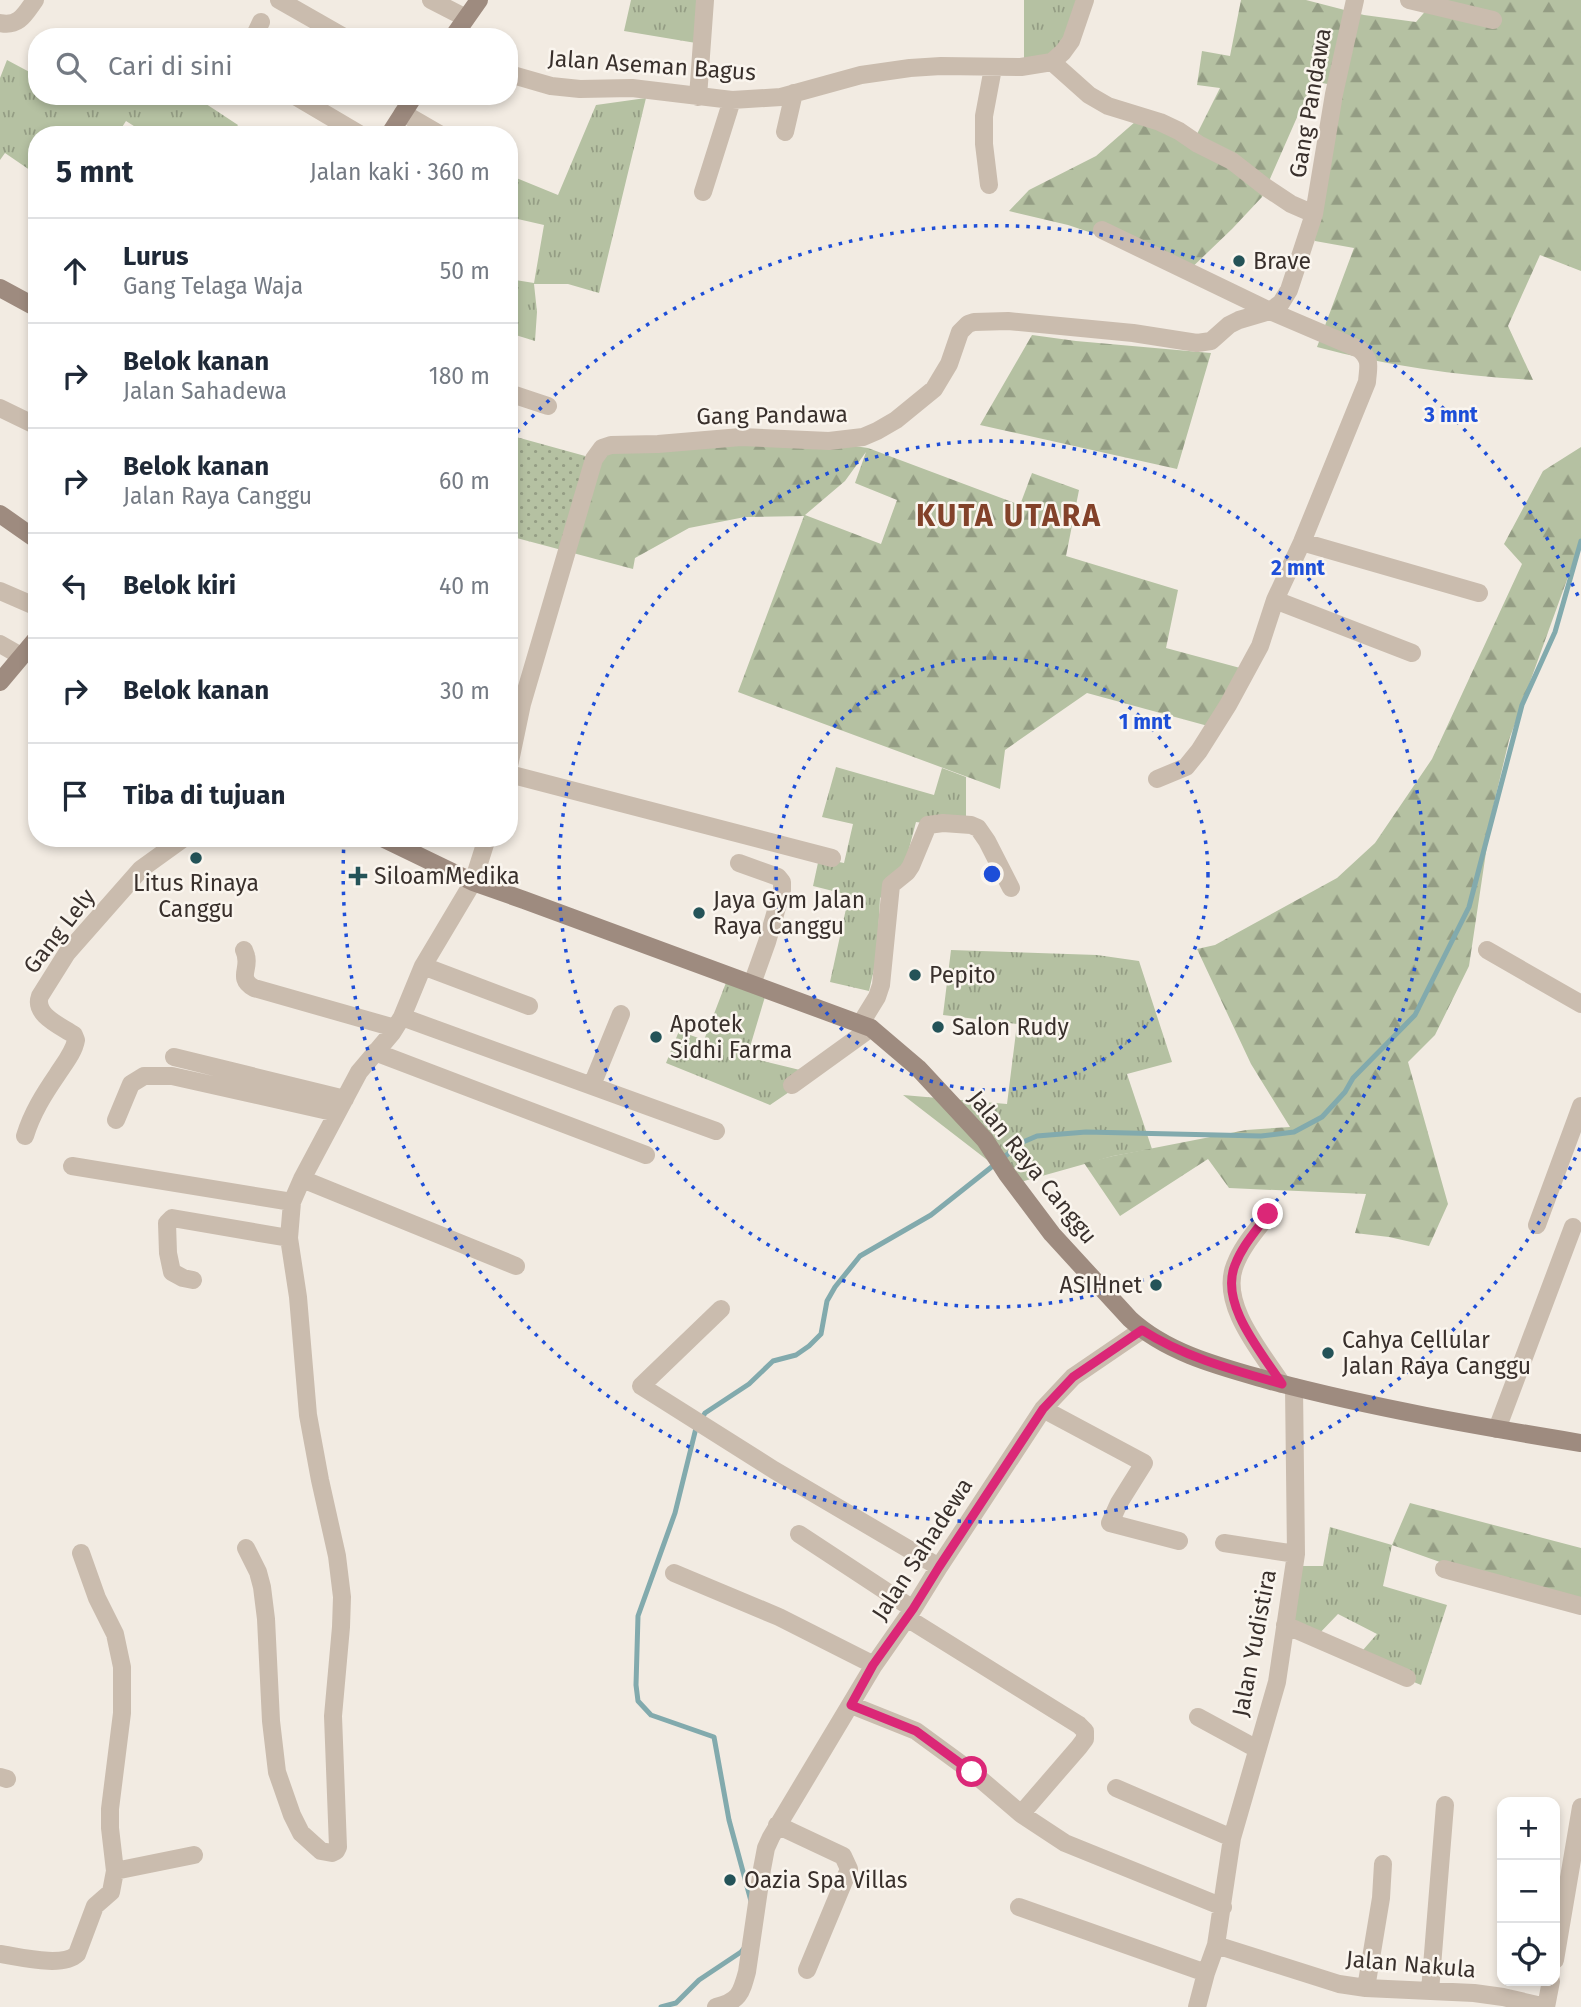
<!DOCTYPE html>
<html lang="id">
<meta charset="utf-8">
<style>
body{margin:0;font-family:"Fira Sans",sans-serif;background:#f6f6f7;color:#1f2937}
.controls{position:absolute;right:21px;bottom:21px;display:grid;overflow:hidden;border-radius:14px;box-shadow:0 4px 10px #0003}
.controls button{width:63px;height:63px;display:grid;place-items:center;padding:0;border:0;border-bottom:2px solid #e0e1e3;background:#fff;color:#1f2937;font:35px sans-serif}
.stop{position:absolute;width:21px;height:21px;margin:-16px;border:5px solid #db2777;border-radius:50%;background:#fff}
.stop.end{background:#db2777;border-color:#fff;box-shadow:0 2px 7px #0008}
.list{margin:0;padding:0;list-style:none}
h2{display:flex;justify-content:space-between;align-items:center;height:91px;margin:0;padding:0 28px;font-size:30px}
h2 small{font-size:23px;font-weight:400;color:#747a83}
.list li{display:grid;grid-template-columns:46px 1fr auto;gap:21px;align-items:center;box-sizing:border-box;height:105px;padding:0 28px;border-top:2px solid #e0e1e3}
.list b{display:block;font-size:26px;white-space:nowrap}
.list p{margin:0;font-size:23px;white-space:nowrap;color:#747a83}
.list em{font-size:23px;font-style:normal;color:#747a83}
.icon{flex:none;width:38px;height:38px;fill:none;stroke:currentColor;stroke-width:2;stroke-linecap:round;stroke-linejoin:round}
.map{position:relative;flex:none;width:1581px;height:2007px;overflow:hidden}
.search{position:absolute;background:#fff;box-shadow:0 4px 10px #0003;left:28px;top:28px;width:490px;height:77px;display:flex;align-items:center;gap:18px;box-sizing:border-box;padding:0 24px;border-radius:28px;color:#747a83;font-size:26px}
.panel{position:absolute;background:#fff;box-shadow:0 4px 10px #0003;left:28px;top:126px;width:490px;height:721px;border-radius:28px}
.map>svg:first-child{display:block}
.grass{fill:url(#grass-tufts)}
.forest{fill:url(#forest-firs);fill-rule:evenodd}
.park{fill:url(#park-dots)}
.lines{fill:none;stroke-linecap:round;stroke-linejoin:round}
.stream{stroke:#82aaad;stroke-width:5}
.street{stroke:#cabcae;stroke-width:18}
.secondary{stroke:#9e8b7f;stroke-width:18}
.route{stroke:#db2777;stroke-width:9}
.ring{fill:none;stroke:#1d4ed8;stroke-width:3.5;stroke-dasharray:3.5 7}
.poi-dot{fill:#245358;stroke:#faf5ee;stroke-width:2.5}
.labels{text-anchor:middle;stroke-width:5;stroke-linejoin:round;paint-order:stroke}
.street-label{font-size:23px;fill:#39302c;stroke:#faf5ee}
.poi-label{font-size:23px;fill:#39302c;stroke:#faf5ee;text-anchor:start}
.district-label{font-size:30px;font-weight:bold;letter-spacing:2px;fill:#83422a;stroke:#faf5ee}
.centre{fill:#1d4ed8;stroke:#faf5ee;stroke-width:3.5}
.ring-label{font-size:21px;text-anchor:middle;font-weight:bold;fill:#1d4ed8;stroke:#faf5ee;stroke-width:5;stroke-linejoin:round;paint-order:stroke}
</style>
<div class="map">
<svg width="1581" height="2007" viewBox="0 0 1581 2007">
<defs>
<pattern id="grass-tufts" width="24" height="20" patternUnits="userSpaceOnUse" patternTransform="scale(1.75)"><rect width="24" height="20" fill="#b5c1a2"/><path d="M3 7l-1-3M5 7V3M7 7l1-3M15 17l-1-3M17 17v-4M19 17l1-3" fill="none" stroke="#949d84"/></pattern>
<pattern id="forest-firs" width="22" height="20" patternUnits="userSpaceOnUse" patternTransform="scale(1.75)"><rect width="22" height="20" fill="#b5c1a2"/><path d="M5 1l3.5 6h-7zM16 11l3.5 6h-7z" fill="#949d84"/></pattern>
<pattern id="park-dots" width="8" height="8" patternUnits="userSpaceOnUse" patternTransform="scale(1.75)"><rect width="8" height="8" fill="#b5c1a2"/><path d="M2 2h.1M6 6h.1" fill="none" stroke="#949d84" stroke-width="1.8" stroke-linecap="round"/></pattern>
</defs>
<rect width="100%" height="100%" fill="#f2ebe2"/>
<path class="grass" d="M631 0H705L702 44 624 31Z
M1024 0H1085L1072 38 1024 75Z
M7 60 37 76V96H72L86 104 91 96H194L238 125 231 135H148L126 121 117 135H37V175L5 153 0 160V78Z
M646 98 599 293 568 284H534L537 312 535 341 509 333V279L534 283 544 225 509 217V175L558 195 596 105Z
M836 767 934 795 942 768 966 777V829L916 822 901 879 880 898 877 956 869 991 830 982 849 895 813 886 819 858 844 863 853 824 822 817Z
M951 950 1097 955 1139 961 1172 1062 1127 1074 1152 1149 1113 1156 1017 1183 903 1095 1007 1104 1017 1024 943 1015Z
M727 980 767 990 747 1057 804 1071 795 1088 770 1105 666 1063 679 1031 704 1040Z
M1330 1527 1392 1545 1383 1586 1447 1605 1421 1685 1356 1658 1377 1634 1338 1614 1315 1638 1285 1627 1303 1566H1323Z"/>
<path class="forest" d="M1241 0H1306L1364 15 1416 22 1435 0H1581V271L1540 255 1508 326 1533 380C1460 376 1387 366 1317 347L1354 248 1315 241 1306 222 1332 85 1313 81 1262 197 1232 229 1183 276 1119 242 1068 225 1009 211 1029 190 1096 156 1143 115 1195 138 1220 88 1197 85 1202 51 1230 56Z
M1032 335 1076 341 1211 353 1177 469 980 425Z
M799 438 868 448 1020 505 1032 473 1079 490 1066 556 1178 590 1166 648 1255 672 1219 729 1087 693 1005 750 1000 789 738 692 804 516 745 517 689 528 635 558 633 569 573 553 599 444ZM866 452 855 483 897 500 881 544 805 515 845 481Z
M1581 447V541L1509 740 1492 812 1469 966 1435 1035 1408 1062 1448 1204 1429 1246 1389 1237 1355 1233 1366 1194 1229 1188 1208 1159 1120 1216 1084 1163 1113 1156 1246 1130 1290 1127 1251 1064 1197 949 1215 945 1337 878 1375 843 1432 759 1522 564 1504 544 1543 471Z
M1410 1503 1581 1548V1612L1392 1545Z"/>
<path class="park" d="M509 435 596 459 573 553 509 536Z"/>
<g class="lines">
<path class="stream" d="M751 1901 729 1820 714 1737 651 1715 638 1701 636 1685 638 1616 675 1513 696 1428 705 1413 749 1384 773 1361 796 1355 809 1346 821 1334 827 1301 835 1287 860 1256 931 1215 1023 1142 1037 1136 1086 1132 1261 1136 1294 1132 1322 1117 1345 1092 1353 1078 1415 1015 1469 907 1522 705 1555 632 1581 541
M661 2007 676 2003 699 1980 741 1952 745 1947"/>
<path class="street" d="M279 0 344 37
M431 0 466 18
M1409 0 1493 20
M0 23C19 27 25 14 35 0
M254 37 261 22
M1052 62 1089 95 1108 106 1160 122 1179 131 1198 144 1232 161 1264 186 1291 204 1314 214
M509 74 551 86 580 89 632 88 732 100 781 97 861 75 910 68 941 66 1021 67 1052 62 1063 52 1071 41 1085 0
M295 96 361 135
M698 97 705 0
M403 113 441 135
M785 132 794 93
M989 185 984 144V116L993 68
M703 192 732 100
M1102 230 1270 311 1359 349C1372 360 1368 367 1367 382L1302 542 1275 600 1412 653
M509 393 548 406
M0 408 37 426
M1302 542 1479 593
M0 591 37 607
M0 644 21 656
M509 766 522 704 594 459 602 448 611 445 658 444 741 437 829 441 863 437 877 431 896 420 934 389 949 364 960 332 968 324 974 322 1008 321 1133 333 1197 343 1211 341 1229 325 1239 320 1270 311 1281 303 1289 290 1314 214 1334 94 1355 0
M509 774 832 858
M1157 779 1186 767 1199 751 1228 705 1260 646 1275 600
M739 863 778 877 782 882V890L767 942 752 984
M244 950C253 968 235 977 254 988L395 1028
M1487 950 1581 1004
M423 966 529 1006
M402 1017 716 1131
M861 1023 877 997 881 985 891 885 907 872 911 866 928 825 943 823 971 825 978 828 987 841 1011 888
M375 1052 646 1155
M174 1057 345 1099
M592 1085 621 1014
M792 1085 871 1028
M116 1120 131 1084 144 1076H172L337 1113
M25 1136C32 1113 44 1094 57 1075 64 1064 74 1052 76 1040L74 1035C61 1026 33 1015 40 996L67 953 141 869 184 838
M72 1166 292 1202
M302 1179 516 1266
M1268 1215C1256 1231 1242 1246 1235 1265 1219 1304 1262 1353 1282 1384
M1537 1225 1581 1106
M193 1280 183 1278 172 1272 168 1253 167 1223 172 1218 289 1238
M721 1309 641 1386 774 1470 939 1567
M1043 1409 1144 1463 1119 1503 1110 1523 1179 1541
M1497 1429 1573 1227
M799 1534 913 1609
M1224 1543 1296 1554
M246 1548 258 1572 262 1587 266 1619 271 1721 277 1772 292 1815 301 1833 321 1851 332 1853 336 1851 338 1847 333 1716 341 1627 342 1597 337 1556 320 1480 308 1415 298 1297 289 1238 292 1202 302 1179 359 1072 392 1033 402 1017 423 966 473 882 487 838
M1444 1569 1581 1606
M674 1573 779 1617 874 1665
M907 1618 1079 1725 1085 1731V1739L1079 1747 1021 1814
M1285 1625 1407 1678
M851 1705 916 1731 972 1772 1021 1814 1065 1843 1223 1907
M1198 1717 1257 1749
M0 1777 7 1779
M1116 1788 1232 1838
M777 1825 843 1856 849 1869 807 1970
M115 1871 194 1855
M1019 1907 1206 1973
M1216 1945 1339 1984 1366 1988 1474 1993 1503 1997 1546 2007
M0 1954C20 1957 63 1968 77 1954L95 1906 111 1892 115 1871 110 1828V1809L122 1713V1667L115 1634 97 1598 81 1553
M1555 1960 1581 1807
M1366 1988 1381 1898 1383 1864
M1430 1991 1445 1805
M716 2007C739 2001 741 1994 747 1972L762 1869 766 1848 771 1837 874 1665 913 1609 939 1567 1043 1409 1073 1377 1142 1330
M1197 2007 1206 1973 1216 1945 1232 1838 1277 1682 1296 1554 1294 1387
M1546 2007 1551 1981"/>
<path class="secondary" d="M453 37 479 0
M389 135 414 96
M0 288 37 308
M0 514 37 540
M0 682 37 638
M382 838 473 882 524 900 871 1028 918 1068 985 1140 1007 1174 1052 1234 1130 1319C1168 1354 1222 1367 1271 1381 1373 1408 1477 1426 1581 1443"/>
</g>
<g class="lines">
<path class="route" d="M972 1772 916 1731 851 1705 873 1665 913 1609 939 1567 1043 1409 1073 1377 1142 1330C1184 1357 1233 1370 1282 1384 1262 1353 1219 1304 1235 1265 1242 1246 1256 1231 1268 1214"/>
</g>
<g class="ring">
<circle cx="992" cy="874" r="216"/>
<circle cx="992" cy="874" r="433"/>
<path d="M1580 1148A649 649 0 0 1 344 840M510 440A649 649 0 0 1 1580 600"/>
</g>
<g class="poi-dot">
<circle cx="1239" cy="261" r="7"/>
<circle cx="196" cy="858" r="7"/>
<path d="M354.5 865.5h7v7h7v7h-7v7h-7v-7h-7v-7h7z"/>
<circle cx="699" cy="913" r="7"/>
<circle cx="915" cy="975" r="7"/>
<circle cx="938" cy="1027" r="7"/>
<circle cx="656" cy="1037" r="7"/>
<circle cx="1156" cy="1285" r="7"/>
<circle cx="1328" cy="1353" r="7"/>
<circle cx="730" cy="1880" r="7"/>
</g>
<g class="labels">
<g class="street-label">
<text transform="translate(652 65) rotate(4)" y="8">Jalan Aseman Bagus</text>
<text transform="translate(1310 103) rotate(-80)" y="8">Gang Pandawa</text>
<text transform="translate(772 415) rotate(-1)" y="8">Gang Pandawa</text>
<text transform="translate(59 931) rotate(-52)" y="8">Gang Lely</text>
<text transform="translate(1033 1167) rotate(51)" y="8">Jalan Raya Canggu</text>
<text transform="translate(922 1549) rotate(-57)" y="8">Jalan Sahadewa</text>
<text transform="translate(1254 1643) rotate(-79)" y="8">Jalan Yudistira</text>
<text transform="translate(1411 1964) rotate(5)" y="8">Jalan Nakula</text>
</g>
<g class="poi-label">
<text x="1253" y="269">Brave</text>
<text x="374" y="884">SiloamMedika</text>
<text x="196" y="891" text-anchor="middle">Litus Rinaya<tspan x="196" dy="26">Canggu</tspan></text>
<text x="713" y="908">Jaya Gym Jalan<tspan x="713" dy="26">Raya Canggu</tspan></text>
<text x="929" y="983">Pepito</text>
<text x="670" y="1032">Apotek<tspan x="670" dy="26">Sidhi Farma</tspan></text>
<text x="952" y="1035">Salon Rudy</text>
<text x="1142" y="1293" text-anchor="end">ASIHnet</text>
<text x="1342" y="1348">Cahya Cellular<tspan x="1342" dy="26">Jalan Raya Canggu</tspan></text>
<text x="744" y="1888">Oazia Spa Villas</text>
</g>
<g class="district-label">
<text x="1009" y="526">KUTA UTARA</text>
</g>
</g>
<circle cx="992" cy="874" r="10" class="centre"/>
<g class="ring-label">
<text x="1451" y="422">3 mnt</text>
<text x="1298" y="575">2 mnt</text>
<text x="1145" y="729">1 mnt</text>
</g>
</svg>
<div class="controls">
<button>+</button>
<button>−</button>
<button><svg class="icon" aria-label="locate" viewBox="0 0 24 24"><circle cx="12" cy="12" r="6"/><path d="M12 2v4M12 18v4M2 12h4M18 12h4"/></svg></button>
</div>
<div class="stop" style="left:972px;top:1772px"></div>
<div class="stop end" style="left:1268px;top:1214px"></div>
<div class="search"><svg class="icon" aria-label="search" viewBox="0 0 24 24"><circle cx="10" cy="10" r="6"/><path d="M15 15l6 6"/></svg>Cari di sini</div>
<section class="panel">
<h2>5 mnt<small>Jalan kaki · 360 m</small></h2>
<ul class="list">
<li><svg class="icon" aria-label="ahead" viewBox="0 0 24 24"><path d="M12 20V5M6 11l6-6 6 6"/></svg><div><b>Lurus</b><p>Gang Telaga Waja</p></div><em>50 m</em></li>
<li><svg class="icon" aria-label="right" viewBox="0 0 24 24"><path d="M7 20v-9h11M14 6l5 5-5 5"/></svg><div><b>Belok kanan</b><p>Jalan Sahadewa</p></div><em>180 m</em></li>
<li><svg class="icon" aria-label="right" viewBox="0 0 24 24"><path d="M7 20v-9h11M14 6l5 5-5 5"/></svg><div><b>Belok kanan</b><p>Jalan Raya Canggu</p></div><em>60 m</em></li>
<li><svg class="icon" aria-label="left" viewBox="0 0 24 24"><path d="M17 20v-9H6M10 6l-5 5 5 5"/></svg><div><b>Belok kiri</b></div><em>40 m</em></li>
<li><svg class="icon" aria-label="right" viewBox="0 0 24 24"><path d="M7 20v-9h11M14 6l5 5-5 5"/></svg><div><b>Belok kanan</b></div><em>30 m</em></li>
<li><svg class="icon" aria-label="arrive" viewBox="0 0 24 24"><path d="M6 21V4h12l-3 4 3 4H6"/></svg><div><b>Tiba di tujuan</b></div></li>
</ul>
</section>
</div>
